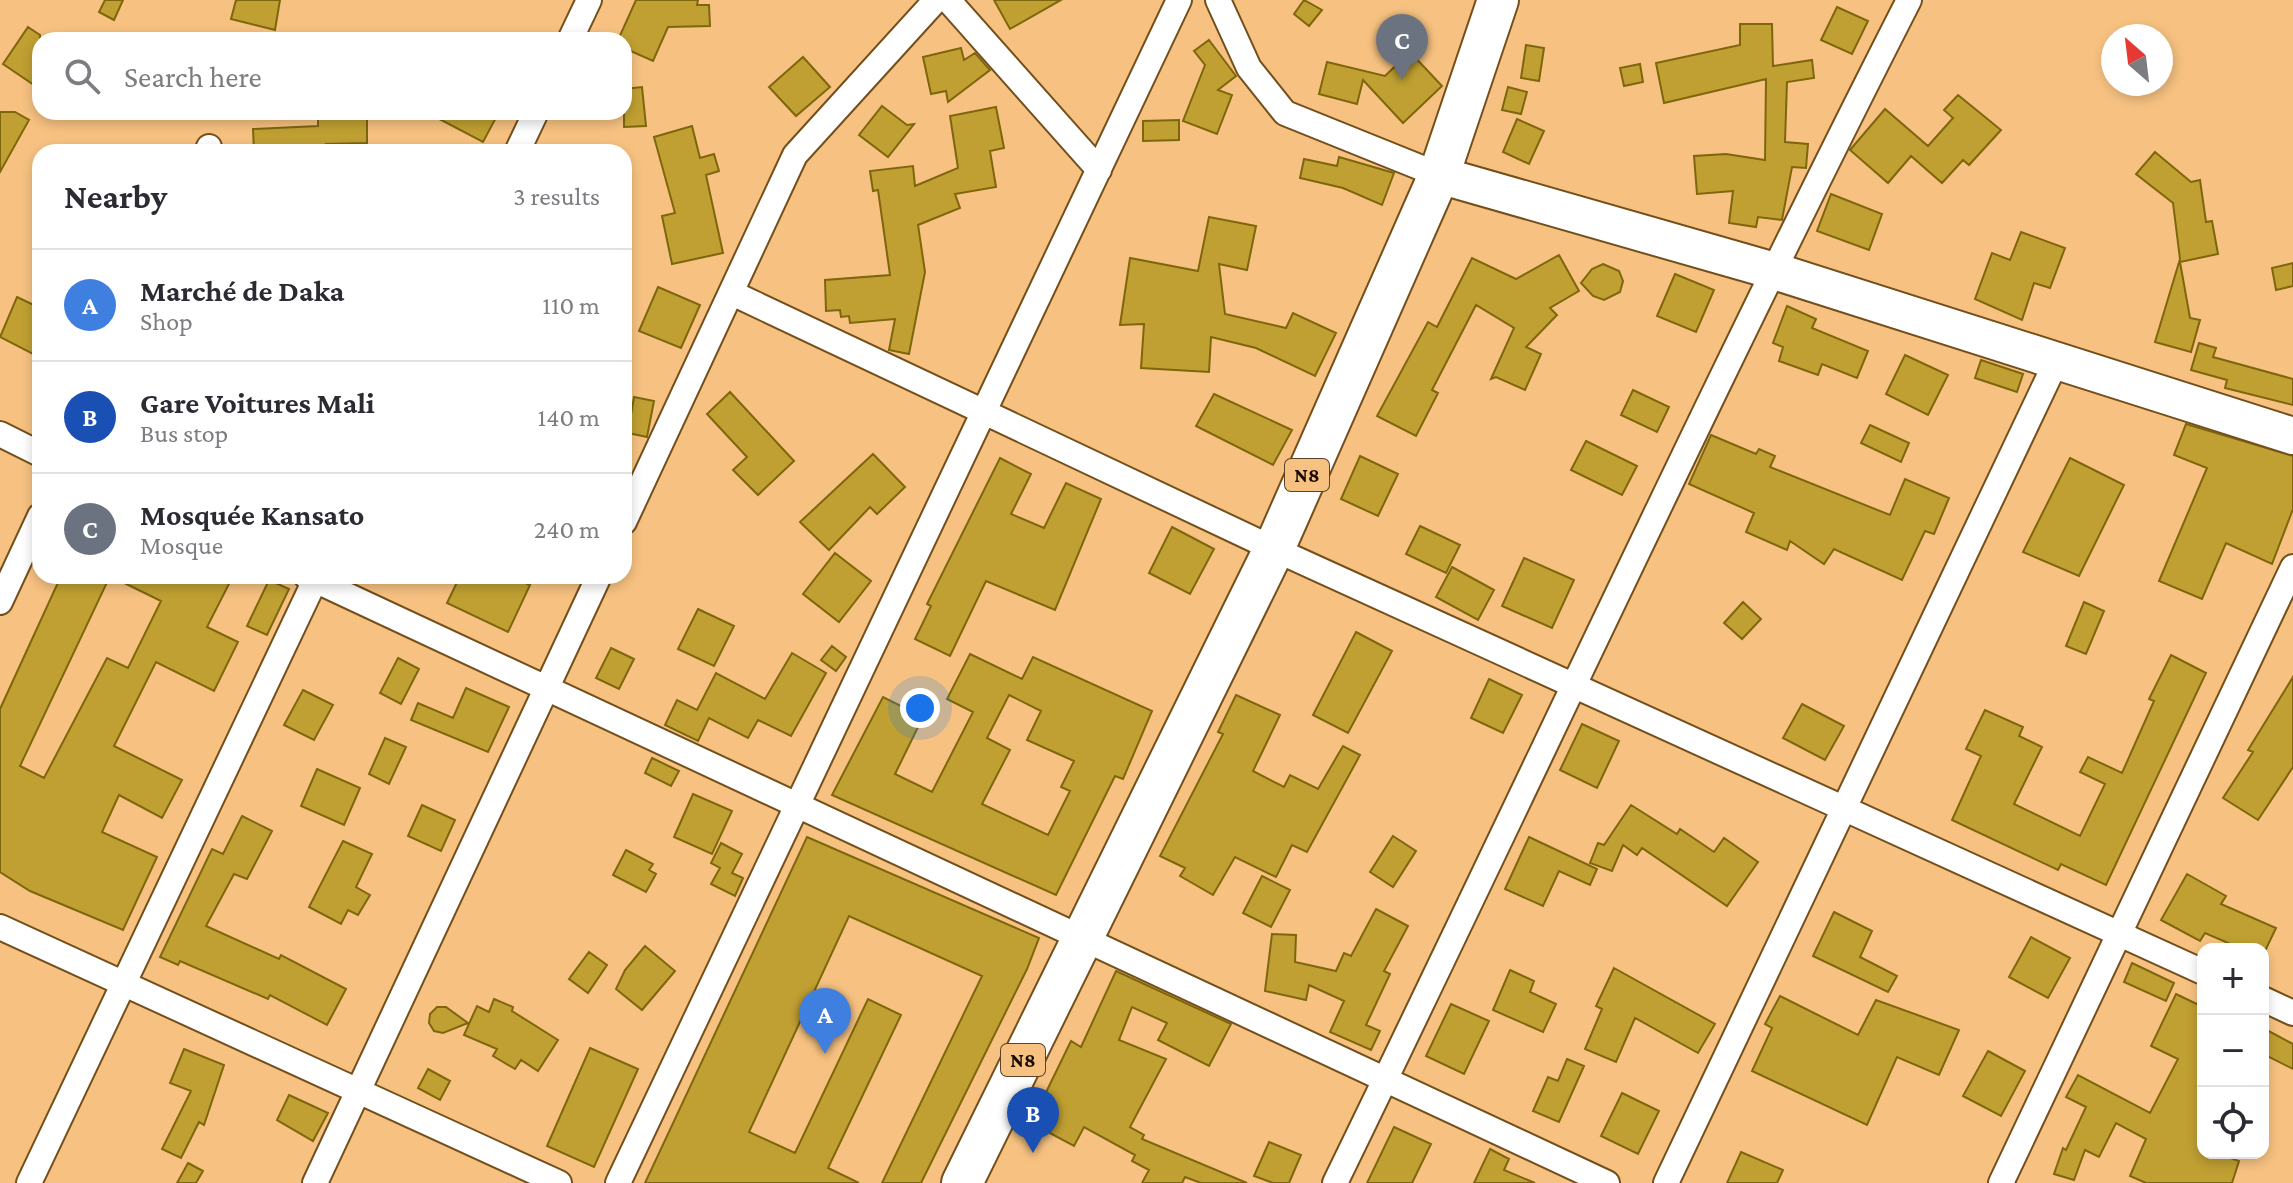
<!DOCTYPE html>
<meta charset="utf-8">
<style>
body{margin:0;font-family:"Crimson Pro",serif;background:#f2f2f3;color:#2b2b33}
.controls{position:absolute;right:24px;bottom:24px;display:grid;overflow:hidden;border-radius:16px;box-shadow:0 4px 12px #0003}
.controls button{width:72px;height:72px;display:grid;place-items:center;padding:0;border:0;border-bottom:2px solid #e1e1e2;background:#fff;color:#2b2b33;font:40px sans-serif}
.compass{position:absolute;left:2101px;top:24px;width:72px;height:72px;border-radius:50%;background:#fff;box-shadow:0 4px 12px #0003;rotate:332deg}
.you{position:absolute;left:920px;top:708px;width:28px;height:28px;margin:-20px;border:6px solid #fff;border-radius:50%;background:#1a73e8;box-shadow:0 0 0 12px #1a73e833}
.badge{display:grid;place-items:center;width:52px;height:52px;border-radius:50%;background:#d93025;color:#fff;font-size:26px;font-weight:700}
.pin{position:absolute;translate:-50% -66px;filter:drop-shadow(0 2px 4px #0008)}
.pin::after{content:'';position:absolute;top:42px;width:28px;height:24px;background:inherit;clip-path:polygon(0 0,100% 0,50% 100%)}
.list{margin:0;padding:0;list-style:none}
h2{display:flex;justify-content:space-between;align-items:center;height:104px;margin:0;padding:0 32px;font-size:34px}
h2 small{font-size:26px;font-weight:400;color:#7c7c81}
.list li{display:grid;grid-template-columns:52px 1fr auto;gap:24px;align-items:center;box-sizing:border-box;height:112px;padding:0 32px;border-top:2px solid #e1e1e2}
.list b{display:block;font-size:30px;white-space:nowrap}
.list p{margin:0;font-size:26px;white-space:nowrap;color:#7c7c81}
.list em{font-size:26px;font-style:normal;color:#7c7c81}
.icon{flex:none;width:44px;height:44px;fill:none;stroke:currentColor;stroke-width:2;stroke-linecap:round;stroke-linejoin:round}
.map{position:relative;flex:none;width:2293px;height:1183px;overflow:hidden}
.search{position:absolute;background:#fff;box-shadow:0 4px 12px #0003;left:32px;top:32px;width:600px;height:88px;display:flex;align-items:center;gap:20px;box-sizing:border-box;padding:0 28px;border-radius:24px;color:#7c7c81;font-size:30px}
.panel{position:absolute;background:#fff;box-shadow:0 4px 12px #0003;left:32px;top:144px;width:600px;height:440px;border-radius:24px}
.map>svg:first-child{display:block}
.building{fill:#c0a032;stroke:#7e660d;stroke-width:2;fill-rule:evenodd}
.lines{fill:none;stroke-linecap:round;stroke-linejoin:round}
.street-casing{stroke:#734f1c;stroke-width:28}
.secondary-casing{stroke:#734f1c;stroke-width:40}
.primary-casing{stroke:#734f1c;stroke-width:44}
.street{stroke:#fff;stroke-width:24}
.secondary{stroke:#fff;stroke-width:36}
.primary{stroke:#fff;stroke-width:40}
.labels{text-anchor:middle;stroke-width:8;stroke-linejoin:round;paint-order:stroke}
.shield{fill:#f7c281;stroke:#5c4227;stroke-width:2}
.shield-label{font-size:20px;font-weight:bold;fill:#190b00}
</style>
<div class="map">
<svg width="2293" height="1183" viewBox="0 0 2293 1183">
<rect width="100%" height="100%" fill="#f7c281"/>
<path class="building" d="M105 0H123L114 20 99 12Z
M236 0H280L275 30 231 19Z
M636 0H698L697 5H709L710 26 668 27 653 61 624 48V40H618Z
M994 0H1061L1010 29Z
M1304 0 1322 10 1309 26 1294 14Z
M1837 7 1868 21 1852 54 1821 40Z
M1740 24H1772L1773 66 1812 60 1814 78 1787 82 1785 142 1808 144 1806 168 1792 167 1782 220 1758 217 1756 227 1729 223 1733 191 1697 194 1694 156 1726 154 1765 160 1766 79 1664 103 1656 63 1740 45Z
M28 27 40 35V89L3 64Z
M1209 40 1236 76 1218 90 1232 95 1217 134 1183 121 1205 65 1194 51Z
M1526 45 1544 48 1539 81 1521 78Z
M961 48 964 60 975 53 990 70 948 102 946 91 931 94 923 57Z
M1410 52 1442 86 1403 123 1363 80 1357 104 1319 94 1327 62 1385 76Z
M803 57 830 87 796 116 769 87Z
M1640 64 1643 82 1624 86 1620 68Z
M642 87 646 126 624 127V89Z
M1508 87 1527 92 1521 114 1502 110Z
M1958 95 2001 130 1969 165 1963 160 1942 183 1911 156 1888 183 1850 150 1885 109 1928 146 1953 118 1944 110Z
M882 106 907 125 914 124 888 157 859 135Z
M996 107 1004 148 990 151 996 187 955 194 960 208 918 225 925 272 909 354 889 350 895 319 850 323 849 316 841 317 840 310 826 311 825 280 890 275 878 190 873 191 870 171 913 166 915 186 958 168 950 116Z
M0 112H15L29 120 0 172Z
M318 112H367V143L326 144 329 152H254L253 129 318 126Z
M426 112H499L483 142Z
M1517 119 1544 131 1529 164 1503 152Z
M1179 120V140L1143 141V121Z
M692 126 700 158 714 154 719 171 706 175 723 253 672 264 662 216 675 213 654 137Z
M2155 152 2191 182 2200 180 2206 222 2212 221 2218 254 2180 262 2190 318 2200 320 2191 352 2155 342 2180 259 2173 203 2136 174Z
M1339 157 1394 173 1382 205 1343 188 1300 178 1304 159 1337 166Z
M1831 194 1882 214 1869 250 1817 231Z
M1209 217 1256 226 1247 270 1219 264 1225 314 1286 328 1293 313 1336 333 1315 376 1256 348 1211 337 1209 372 1141 368 1144 324 1120 325 1130 258 1198 271Z
M2021 232 2065 248 2050 288 2034 283 2022 320 1975 299 1992 253 2010 260Z
M1559 255 1579 291 1550 308 1557 315 1526 347 1541 354 1525 390 1496 377 1491 379 1514 328 1476 305 1432 390 1438 393 1416 436 1377 416 1428 322 1437 327 1472 258 1516 279Z
M2293 263V286L2276 290 2272 268Z
M1603 264 1619 271 1623 281 1620 292 1604 300 1593 296 1581 283 1592 269Z
M1675 274 1714 290 1696 332 1657 316Z
M658 287 700 305 681 348 639 331Z
M17 297 40 308V340L33 354 0 337Z
M1787 306 1816 319 1812 328 1868 351 1857 378 1822 364 1818 375 1779 361 1783 347 1773 343Z
M2199 343 2216 348 2213 357 2293 379V405L2225 388 2227 380 2191 370Z
M1905 355 1948 375 1928 415 1886 394Z
M1981 360 2023 374 2017 392 1975 378Z
M1633 390 1669 407 1657 432 1621 415Z
M730 392 794 461 758 495 733 470 747 457 707 414Z
M1214 394 1292 430 1273 465 1196 426Z
M634 397 654 401 647 437 628 433Z
M2186 424 2293 456V509L2272 564 2226 543 2202 599 2159 581 2207 468 2174 455Z
M1870 425 1909 443 1901 462 1861 443Z
M1711 435 1756 454 1759 449 1775 456 1770 467 1890 515 1905 479 1949 498 1934 534 1925 531 1902 580 1834 549 1824 564 1790 541 1787 550 1746 532 1754 513 1689 484Z
M1586 441 1637 466 1622 495 1571 470Z
M873 454 905 487 877 514 870 507 829 550 800 522Z
M1360 456 1398 474 1378 516 1341 499Z
M1000 458 1031 474 1011 514 1044 528 1066 483 1101 499 1055 610 986 581 950 656 915 639 931 606 927 604Z
M2070 458 2124 485 2079 576 2023 552Z
M1420 526 1460 545 1446 573 1406 554Z
M1172 527 1214 549 1190 594 1149 573Z
M835 553 871 581 839 622 803 594Z
M1524 558 1574 580 1552 628 1502 606Z
M1452 567 1494 590 1478 620 1436 597Z
M61 576H233L207 627 238 642 214 691 156 662 114 746 182 780 162 818 119 795 102 832 157 857 123 930 30 891 0 872V709ZM110 576 161 601 128 668 107 658 44 778 20 766Z
M460 576H510L530 585 508 632 447 603Z
M269 580 289 589 267 635 247 626Z
M1743 602 1761 619 1742 639 1724 623Z
M2084 602 2104 611 2086 654 2066 646Z
M698 609 734 626 714 666 678 649Z
M1356 632 1392 651 1348 733 1313 715Z
M832 646 846 657 836 671 821 660Z
M611 648 634 659 619 689 596 678Z
M792 653 826 673 791 736 758 720 748 738 709 718 698 741 665 725 677 700 697 710 716 673 765 699Z
M970 654 1022 679 1033 657 1152 711 1123 779 1115 776 1056 895 832 795 883 697 923 717 895 774 932 792 973 712 947 699ZM1009 695 1041 711 1027 740 1074 761 1061 787 1070 791 1048 835 982 804 1010 750 987 738Z
M2171 655 2206 673 2106 885 2061 864 2058 870 1952 820 1981 756 1966 749 1985 710 2023 727 2019 736 2042 747 2014 804 2080 836 2105 784 2080 772 2088 757 2122 773 2154 701 2149 699Z
M398 658 419 669 401 704 380 693Z
M2293 677V767L2258 820 2223 798 2253 752 2248 750Z
M1489 679 1522 695 1503 733 1471 718Z
M466 688 509 707 488 752 411 720 418 703 453 718Z
M303 690 333 705 314 740 284 725Z
M1236 695 1280 715 1253 771 1284 787 1290 775 1318 789 1343 746 1360 755 1307 852 1292 845 1276 877 1235 857 1213 895 1180 876 1185 868 1160 856 1223 734 1218 732Z
M1802 704 1844 726 1825 760 1783 738Z
M1582 724 1619 741 1597 788 1560 770Z
M385 738 406 747 389 784 369 774Z
M652 758 679 771 671 786 645 773Z
M317 769 360 788 344 825 301 806Z
M693 794 732 811 712 854 674 837Z
M422 805 455 820 441 851 408 836Z
M1631 805 1677 834 1680 829 1714 852 1724 838 1758 862 1727 906 1642 848 1637 855 1623 845 1612 871 1590 863 1598 843 1604 845Z
M242 816 272 831 247 879 234 874 206 926 279 959 281 955 346 989 327 1025 270 995 268 999 180 961 178 965 160 957 212 849 223 854Z
M1393 836 1416 851 1393 887 1370 872Z
M807 837 1039 938 1027 969 921 1183H882L982 976 849 916 749 1132 795 1153 868 999 901 1015 828 1168 859 1183H645Z
M1529 837 1597 869 1590 885 1559 871 1543 906 1505 889Z
M343 841 372 854 356 887 370 895 358 915 348 910 341 924 309 907Z
M721 843 742 854 732 873 743 878 735 896 711 884 720 868 711 863Z
M626 850 653 864 649 870 656 874 646 892 613 875Z
M2187 874 2226 896 2221 904 2276 928 2266 949H2242L2205 933 2200 941 2161 920Z
M1262 876 1290 890 1271 927 1243 913Z
M1376 909 1408 926 1384 971 1390 974 1366 1025 1380 1031 1371 1050 1330 1032 1344 1001 1309 985 1306 1000 1265 991 1272 934 1296 935 1295 962 1336 971 1344 953 1351 956Z
M1834 912 1872 931 1860 957 1897 976 1888 992 1813 956Z
M2031 937 2070 958 2048 998 2009 977Z
M645 946 675 971 642 1010 616 989 625 970Z
M589 952 607 965 588 993 569 979Z
M2132 963 2174 983 2166 1001 2124 982Z
M1614 968 1715 1024 1698 1053 1635 1018 1616 1062 1585 1049 1602 1009 1596 1006Z
M1510 970 1534 981 1530 992 1556 1004 1543 1032 1493 1010Z
M1116 971 1231 1024 1209 1066 1158 1040 1167 1023 1132 1007 1119 1040 1166 1059 1130 1127 1144 1135 1142 1139 1247 1183H1201L1185 1177 1182 1183H1142L1149 1170 1132 1161 1135 1155 1084 1127 1074 1146 1031 1123 1071 1041 1081 1047Z
M2176 994 2203 1007V1153H2217L2239 1161 2232 1183H2146L2130 1176 2146 1139 2116 1123 2099 1157 2085 1150 2074 1180 2054 1174 2063 1148 2066 1150 2086 1107 2066 1097 2078 1075 2150 1113 2178 1059 2151 1046Z
M1780 996 1858 1035 1876 1000 1959 1030 1939 1075 1897 1057 1867 1125 1752 1071 1772 1028 1765 1024Z
M494 999 513 1007 512 1011 558 1040 538 1071 521 1060 515 1069 493 1056 497 1049 464 1035 477 1006 489 1012Z
M1451 1004 1489 1021 1464 1074 1426 1056Z
M437 1007H446L468 1023 443 1033 434 1031 429 1023 430 1014Z
M2263 1028 2293 1044V1069L2263 1054Z
M590 1048 638 1069 594 1167 547 1146Z
M184 1049 224 1065 204 1125 199 1122 181 1158 162 1149 191 1091 170 1083Z
M1988 1051 2025 1071 2001 1116 1963 1096Z
M1567 1059 1584 1066 1559 1122 1533 1111 1548 1077 1558 1081Z
M428 1069 450 1081 440 1100 418 1088Z
M1622 1093 1659 1111 1638 1154 1601 1136Z
M289 1095 328 1113 313 1141 277 1120Z
M1394 1127 1431 1144 1412 1183H1367Z
M1269 1142 1301 1155 1289 1183H1273L1254 1176Z
M1490 1149 1509 1159 1504 1170 1535 1183H1474Z
M1741 1152 1783 1170 1777 1183H1727Z
M188 1163 203 1171 196 1183H177Z"/>
<g class="lines">
<defs>
<path id="street" d="M948 0 1099 170
M1218 0 1249 68 1285 113 1439 175
M570 40 589 0
M207 152 209 147
M517 152 536 112
M732 293 1274 549 2203 972
M0 434 40 454
M624 522 795 155 936 0
M306 576 1607 1183
M0 602 40 516
M0 927 559 1183
M2263 999 2293 1013
M29 1183 317 576
M315 1183 599 576
M618 1183 1179 0
M1335 1183C1527 789 1710 390 1909 0
M1666 1183 2056 362
M2001 1183 2293 567"/>
<path id="secondary" d="M1439 175 1771 270 2293 436"/>
<path id="primary" d="M962 1183 1274 549 1439 175 1498 0"/>
</defs>
<use href="#street" class="street-casing"/>
<use href="#secondary" class="secondary-casing"/>
<use href="#primary" class="primary-casing"/>
<use href="#street" class="street"/>
<use href="#secondary" class="secondary"/>
<use href="#primary" class="primary"/>
</g>
<g class="labels">
<g class="shield">
<rect x="1285" y="459" width="44" height="32" rx="6"/>
<rect x="1001" y="1044" width="44" height="32" rx="6"/>
</g>
<g class="shield-label">
<text x="1307" y="482">N8</text>
<text x="1023" y="1067">N8</text>
</g>
</g>
</svg>
<div class="controls">
<button>+</button>
<button>−</button>
<button><svg class="icon" aria-label="locate" viewBox="0 0 24 24"><circle cx="12" cy="12" r="6"/><path d="M12 2v4M12 18v4M2 12h4M18 12h4"/></svg></button>
</div>
<svg class="compass" viewBox="-18 -18 36 36"><path d="M0-13l5 13h-10z" fill="#e53935"/><path d="M0 13l5-13h-10z" fill="#7c7c81"/></svg>
<div class="you"></div>
<div class="pin badge" style="left:825px;top:1054px;background:#3f7fe0">A</div>
<div class="pin badge" style="left:1033px;top:1153px;background:#1a4fb4">B</div>
<div class="pin badge" style="left:1402px;top:80px;background:#6b7280">C</div>
<div class="search"><svg class="icon" aria-label="search" viewBox="0 0 24 24"><circle cx="10" cy="10" r="6"/><path d="M15 15l6 6"/></svg>Search here</div>
<section class="panel">
<h2>Nearby<small>3 results</small></h2>
<ul class="list">
<li><span class="badge" style="background:#3f7fe0">A</span><div><b>Marché de Daka</b><p>Shop</p></div><em>110 m</em></li>
<li><span class="badge" style="background:#1a4fb4">B</span><div><b>Gare Voitures Mali</b><p>Bus stop</p></div><em>140 m</em></li>
<li><span class="badge" style="background:#6b7280">C</span><div><b>Mosquée Kansato</b><p>Mosque</p></div><em>240 m</em></li>
</ul>
</section>
</div>
